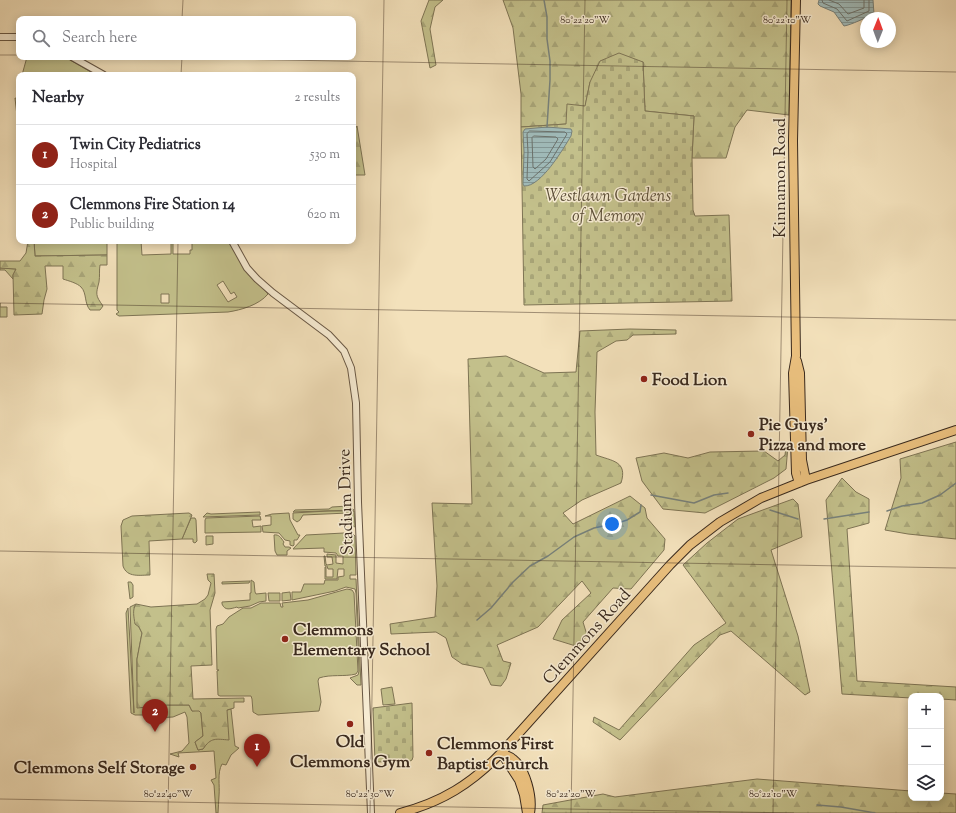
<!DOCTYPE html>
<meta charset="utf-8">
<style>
body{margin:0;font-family:"Sorts Mill Goudy",serif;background:#f7f7f7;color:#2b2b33}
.controls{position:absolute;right:12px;bottom:12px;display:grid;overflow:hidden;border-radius:8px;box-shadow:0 2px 10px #0003}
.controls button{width:36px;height:36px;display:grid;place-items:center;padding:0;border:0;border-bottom:1px solid #e1e1e2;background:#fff;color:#2b2b33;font:20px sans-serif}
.compass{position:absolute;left:860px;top:12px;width:36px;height:36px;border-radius:50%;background:#fff;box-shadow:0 2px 10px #0003;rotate:1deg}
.you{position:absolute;left:612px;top:524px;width:14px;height:14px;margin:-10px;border:3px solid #fff;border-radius:50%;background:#1a73e8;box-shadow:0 0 0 6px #1a73e833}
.badge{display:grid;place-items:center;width:26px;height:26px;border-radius:50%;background:#8f2418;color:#fff;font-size:13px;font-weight:700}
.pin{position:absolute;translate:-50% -33px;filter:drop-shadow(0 1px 2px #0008)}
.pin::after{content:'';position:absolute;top:21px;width:14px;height:12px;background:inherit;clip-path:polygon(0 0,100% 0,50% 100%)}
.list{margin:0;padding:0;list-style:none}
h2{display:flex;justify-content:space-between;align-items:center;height:52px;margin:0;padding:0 16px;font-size:17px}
h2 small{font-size:13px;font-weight:400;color:#7c7c81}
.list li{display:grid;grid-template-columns:26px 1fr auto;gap:12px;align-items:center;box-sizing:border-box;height:60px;padding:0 16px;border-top:1px solid #e1e1e2}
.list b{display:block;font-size:15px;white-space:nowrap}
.list p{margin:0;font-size:13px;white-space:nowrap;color:#7c7c81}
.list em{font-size:13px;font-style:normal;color:#7c7c81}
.icon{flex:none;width:22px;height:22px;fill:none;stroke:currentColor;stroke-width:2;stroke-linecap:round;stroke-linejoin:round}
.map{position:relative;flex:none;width:956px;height:813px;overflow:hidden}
.search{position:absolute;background:#fff;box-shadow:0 2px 10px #0003;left:16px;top:16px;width:340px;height:44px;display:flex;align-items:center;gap:10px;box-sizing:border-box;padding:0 14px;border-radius:8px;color:#7c7c81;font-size:15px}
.panel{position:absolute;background:#fff;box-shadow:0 2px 10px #0003;left:16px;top:72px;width:340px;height:172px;border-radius:8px}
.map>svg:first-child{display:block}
.green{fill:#c3c08b;stroke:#7e7454;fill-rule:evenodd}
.forest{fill:url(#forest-firs);stroke:#7e7454}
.cemetery{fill:url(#cemetery-stones);stroke:#7e7454}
.water{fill:url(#water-rules);stroke:#77817b}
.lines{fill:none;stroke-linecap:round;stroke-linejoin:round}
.shore{stroke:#6c726c;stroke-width:1}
.stream{stroke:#77817b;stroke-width:1.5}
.minor-casing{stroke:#685744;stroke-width:8}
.major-casing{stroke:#39291d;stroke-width:10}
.minor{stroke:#f7ecd3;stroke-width:6}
.major{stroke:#eac07e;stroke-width:8}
.ticks{fill:none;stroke:#39291d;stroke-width:1;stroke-opacity:0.45}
.poi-dot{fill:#8f2418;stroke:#f7ecd3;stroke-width:1.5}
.labels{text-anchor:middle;stroke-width:3;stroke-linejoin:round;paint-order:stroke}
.street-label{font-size:17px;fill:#39291d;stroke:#f7ecd3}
.park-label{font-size:17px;font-style:italic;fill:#5c4f38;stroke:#f7ecd3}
.poi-label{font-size:17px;font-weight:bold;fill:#39291d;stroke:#f7ecd3;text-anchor:start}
.ticks-label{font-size:10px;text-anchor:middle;fill:#39291d;stroke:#f7ecd3;stroke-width:3;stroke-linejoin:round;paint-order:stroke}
</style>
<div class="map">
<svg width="956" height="813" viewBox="0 0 956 813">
<defs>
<pattern id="forest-firs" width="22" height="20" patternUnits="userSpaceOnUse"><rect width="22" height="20" fill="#c3c08b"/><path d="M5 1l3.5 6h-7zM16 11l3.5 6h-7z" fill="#a8a578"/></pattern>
<pattern id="cemetery-stones" width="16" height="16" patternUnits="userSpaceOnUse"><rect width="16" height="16" fill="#c3c08b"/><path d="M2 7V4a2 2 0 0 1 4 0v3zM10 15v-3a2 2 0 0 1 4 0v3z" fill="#a8a578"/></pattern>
<pattern id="water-rules" width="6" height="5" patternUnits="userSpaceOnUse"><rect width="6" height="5" fill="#a0bbba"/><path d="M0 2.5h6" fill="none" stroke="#839897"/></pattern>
</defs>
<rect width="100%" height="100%" fill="#f3e1bb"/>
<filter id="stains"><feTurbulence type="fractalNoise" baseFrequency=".005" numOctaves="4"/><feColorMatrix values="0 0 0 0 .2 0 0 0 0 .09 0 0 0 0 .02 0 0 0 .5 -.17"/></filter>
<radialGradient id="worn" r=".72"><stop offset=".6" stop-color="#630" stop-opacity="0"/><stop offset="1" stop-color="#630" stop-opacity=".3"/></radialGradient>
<path class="green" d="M27 57H65L96 75H22Z
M34 241H107V255L35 256Z
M117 241H141L142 255 171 254V241H183L173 242V254H190V250H192V241H229L244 268 268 294C259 305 241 310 228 312L119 316 116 314 119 312 117 310ZM223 281 231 294 234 292 237 297 228 302 217 285ZM161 294H169V303H161Z
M0 268 16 269 13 275V279L5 270H0Z
M0 303V307H7V317H0Z
M348 506 354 510 293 512 295 510 329 509 332 507Z
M328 511H354L355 527 349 524 348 513 303 515 300 520 297 522 293 519V513Z
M260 512V515L203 517 207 513 211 514Z
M289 513 290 520 298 535H300L297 540H294V545L293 546 290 545V541L285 540 279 533 263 532 262 526 271 525V516H265L272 514Z
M260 516 261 520H252L253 527 261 526V532L205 533V520L206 518Z
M191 518H195L196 520 197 541 195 543 193 542V539H182Z
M344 533 353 534 355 536 356 575H350V579H356L361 685H357L350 678 358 675 359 671 356 593 355 589 346 587 335 591 292 600V592H301L304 584H324L325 580H338V577L344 576V569H338L337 579H325V567H326V577H333V569H328L327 566H325L324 556H325L326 564 327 565 333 564 332 557H327V554L336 555V563L343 564V556H338L336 553 324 552V548L293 549 306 535Z
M274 535C279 534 281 538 284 542L283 544 285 547H289L291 548 287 551V555H277L275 551Z
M206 536H213V544L206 545Z
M251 580 254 582 255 592 256 594 266 593V601L259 602 250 606 238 608 237 607C230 609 225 611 222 604V602L250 600V593H251Z
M250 581 249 583 222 584V582Z
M347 589 352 590 354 593 358 671 356 674C344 677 331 674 319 678L318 681 321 702 319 711 258 715 253 712 252 699 251 696H220L218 695 217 671 219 670H217L216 629 217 626 223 624 229 617 243 608H251L261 603H280L281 607H283L282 603 308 600Z
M290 592 291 600 282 601V593Z
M268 593H280V601H269Z
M136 604 134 607 139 627 142 633 137 659V681L168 705H189L192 711 199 710 201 713 203 736 195 742 198 750 203 749 207 743 212 739 227 710 231 709 235 746 239 748 231 755 226 765 222 764C217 773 220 785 219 796 219 802 218 807 218 813H216L214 785 211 780 216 778 214 751 178 753 179 757 170 754 182 751 189 743 187 717 185 712 173 717 155 718 148 715H135L131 713 126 613 128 608 134 713 130 607Z
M392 687 395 704 383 705 381 689Z"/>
<path class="forest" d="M429 0H443L435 7 430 29 436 65 430 68 421 21Z
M503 0H791L789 115 747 110 735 127 726 158H692L694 116 645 111 643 62 590 82 585 107 566 124 521 127V94L513 28Z
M15 98 19 99V134Z
M357 126 365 175H353V132Z
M28 241H34L35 256 107 255V265H100C99 270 100 276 99 282 96 294 95 295 103 306L100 310H90C84 303 87 293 81 287 77 283 69 281 63 279V266H45L47 289 44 300 42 314 14 315 13 275 16 269 0 268V261H20L26 253Z
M630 329 676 330V334L633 335 627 340 616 341 597 352 595 412 596 455C612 461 628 461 621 483L582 500 563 513 573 524 630 496 645 508 647 518 665 539 664 550 631 589 613 588 583 622 587 635 579 647 553 639 562 620 591 593 582 581 538 627 497 645 503 661 511 663 506 679 501 686 491 685 483 668 462 664 452 657 446 638 436 632 391 634 390 624 435 617 437 586 432 503 472 504 468 359 506 356 544 373 576 372 580 331Z
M956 442V539L908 534 885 530 901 478 900 459Z
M788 446 786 469 774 478 705 513 663 509 642 481 636 458 664 453 688 458 710 452 764 451 778 461 785 455 786 447Z
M842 478 856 492 869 499V523L847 529 857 681 956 687V700L941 699V696H911V698L842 694 826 500Z
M793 499 798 504 802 537 771 550 798 636 810 692 805 695 731 631 720 635 620 740 593 722 594 717 619 730 694 645 726 623 683 565 707 543 738 519Z
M189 513 192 515 182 539 149 541 150 575C140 575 127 578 123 566L121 526 123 520 132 516Z
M207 574H214L215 593 210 610 212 665 191 666 193 699 244 698V702H234V708L227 710 229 740C216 739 211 737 203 749L198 750 195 742 203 736 201 713 199 711H192L189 705H168L137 708V659L142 633 139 627 135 624C134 617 132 610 136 604L151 607 197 604 205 599 208 595 211 583 208 580Z
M128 582H131L133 585V597L130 599Z
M757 779 911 791V798H941V793L956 794V813H542L543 805 603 794 615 797Z"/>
<path class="cemetery" d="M619 53 643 62 645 111 694 116 692 158 693 210 695 216 729 215 732 301 524 305 521 127 566 124 567 104 585 106 590 82 600 61Z
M412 703 413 757 412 760 410 761 375 762 373 708Z"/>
<path class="water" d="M819 0H873L874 14C867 17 851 25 844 26L834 12 820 6 818 4Z
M547 127 571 129 572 131 571 136C563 149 541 187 524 186L523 184 524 152 523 132 525 129Z"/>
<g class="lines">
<path class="shore" d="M822 0 823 3 837 9 847 21 869 11V0
M829 0 839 4 848 14 864 8V0
M530 131 565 132 567 134 550 162 529 181 527 179 528 152 527 134Z
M534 136 556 137 558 139 546 159 535 169 533 167 532 138Z"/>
<path class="stream" d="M544 0 547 17V39L550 61V80L547 127
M651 495 694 503 714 495 728 493
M770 510 798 519
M887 511 902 506 922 503 940 495 956 483
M824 519 869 512
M477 620 491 608 513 582 530 566 548 556 574 537 594 528 618 523 627 520 640 512 641 505
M817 805 841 807 875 813"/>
<defs>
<path id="minor" d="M0 37H19
M72 57 104 75
M232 241 247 268 257 279 273 293 329 335 344 351 351 368 356 403 358 502 371 813"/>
<path id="major" d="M796 0 793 141 796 356 793 373 796 473 799 483
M797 361 800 373 802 460 806 480
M501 753C505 755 510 756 513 759 526 769 533 797 530 813
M502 754 519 780 524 795 527 813
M400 813C442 802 471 784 501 753L670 565 690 545 720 522 761 498 806 480 956 430"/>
</defs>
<use href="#minor" class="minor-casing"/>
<use href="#major" class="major-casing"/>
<use href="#minor" class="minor"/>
<use href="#major" class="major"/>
</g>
<path class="ticks" d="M182 19 183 0M0 55H19M114 57 956 72M181 75 182 57M0 303 956 320M0 551 956 568M0 799 794 813M168 813 178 241M370 813 384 0M571 813 585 0M773 813 787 0"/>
<g class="poi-dot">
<circle cx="644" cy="379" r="4"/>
<circle cx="751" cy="434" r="4"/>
<circle cx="285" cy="639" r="4"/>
<circle cx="350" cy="724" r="4"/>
<circle cx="429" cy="753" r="4"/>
<circle cx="193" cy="767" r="4"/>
</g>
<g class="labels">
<g class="street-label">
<text transform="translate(779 178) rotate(-90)" y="6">Kinnamon Road</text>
<text transform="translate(345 502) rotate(-92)" y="6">Stadium Drive</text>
<text transform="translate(586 636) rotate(-48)" y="6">Clemmons Road</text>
</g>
<g class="park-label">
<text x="608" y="201">Westlawn Gardens<tspan x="608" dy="20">of Memory</tspan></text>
</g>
<g class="poi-label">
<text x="652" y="385">Food Lion</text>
<text x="759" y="430">Pie Guys'<tspan x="759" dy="20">Pizza and more</tspan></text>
<text x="293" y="635">Clemmons<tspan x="293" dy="20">Elementary School</tspan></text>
<text x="350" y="747" text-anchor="middle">Old<tspan x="350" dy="20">Clemmons Gym</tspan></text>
<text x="437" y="749">Clemmons First<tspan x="437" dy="20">Baptist Church</tspan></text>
<text x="185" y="773" text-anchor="end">Clemmons Self Storage</text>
</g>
</g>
<g class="ticks-label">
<text x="585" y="23">80°22'20"W</text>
<text x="787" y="23">80°22'10"W</text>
<text x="168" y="797">80°22'40"W</text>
<text x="370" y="797">80°22'30"W</text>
<text x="571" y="797">80°22'20"W</text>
<text x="773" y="797">80°22'10"W</text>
</g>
<rect width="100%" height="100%" filter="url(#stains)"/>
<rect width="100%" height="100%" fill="url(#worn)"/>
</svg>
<div class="controls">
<button>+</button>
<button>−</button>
<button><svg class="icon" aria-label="layers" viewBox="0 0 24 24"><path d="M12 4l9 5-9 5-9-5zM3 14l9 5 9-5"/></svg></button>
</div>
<svg class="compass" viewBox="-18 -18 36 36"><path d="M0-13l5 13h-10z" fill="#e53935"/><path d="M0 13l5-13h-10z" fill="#7c7c81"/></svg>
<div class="you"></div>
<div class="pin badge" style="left:257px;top:767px">1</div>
<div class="pin badge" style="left:155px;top:732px">2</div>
<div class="search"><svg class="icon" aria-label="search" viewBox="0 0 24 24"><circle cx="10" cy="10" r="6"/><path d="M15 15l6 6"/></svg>Search here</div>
<section class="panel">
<h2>Nearby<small>2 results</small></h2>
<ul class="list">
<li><span class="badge">1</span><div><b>Twin City Pediatrics</b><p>Hospital</p></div><em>530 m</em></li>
<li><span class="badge">2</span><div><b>Clemmons Fire Station 14</b><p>Public building</p></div><em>620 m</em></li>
</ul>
</section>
</div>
